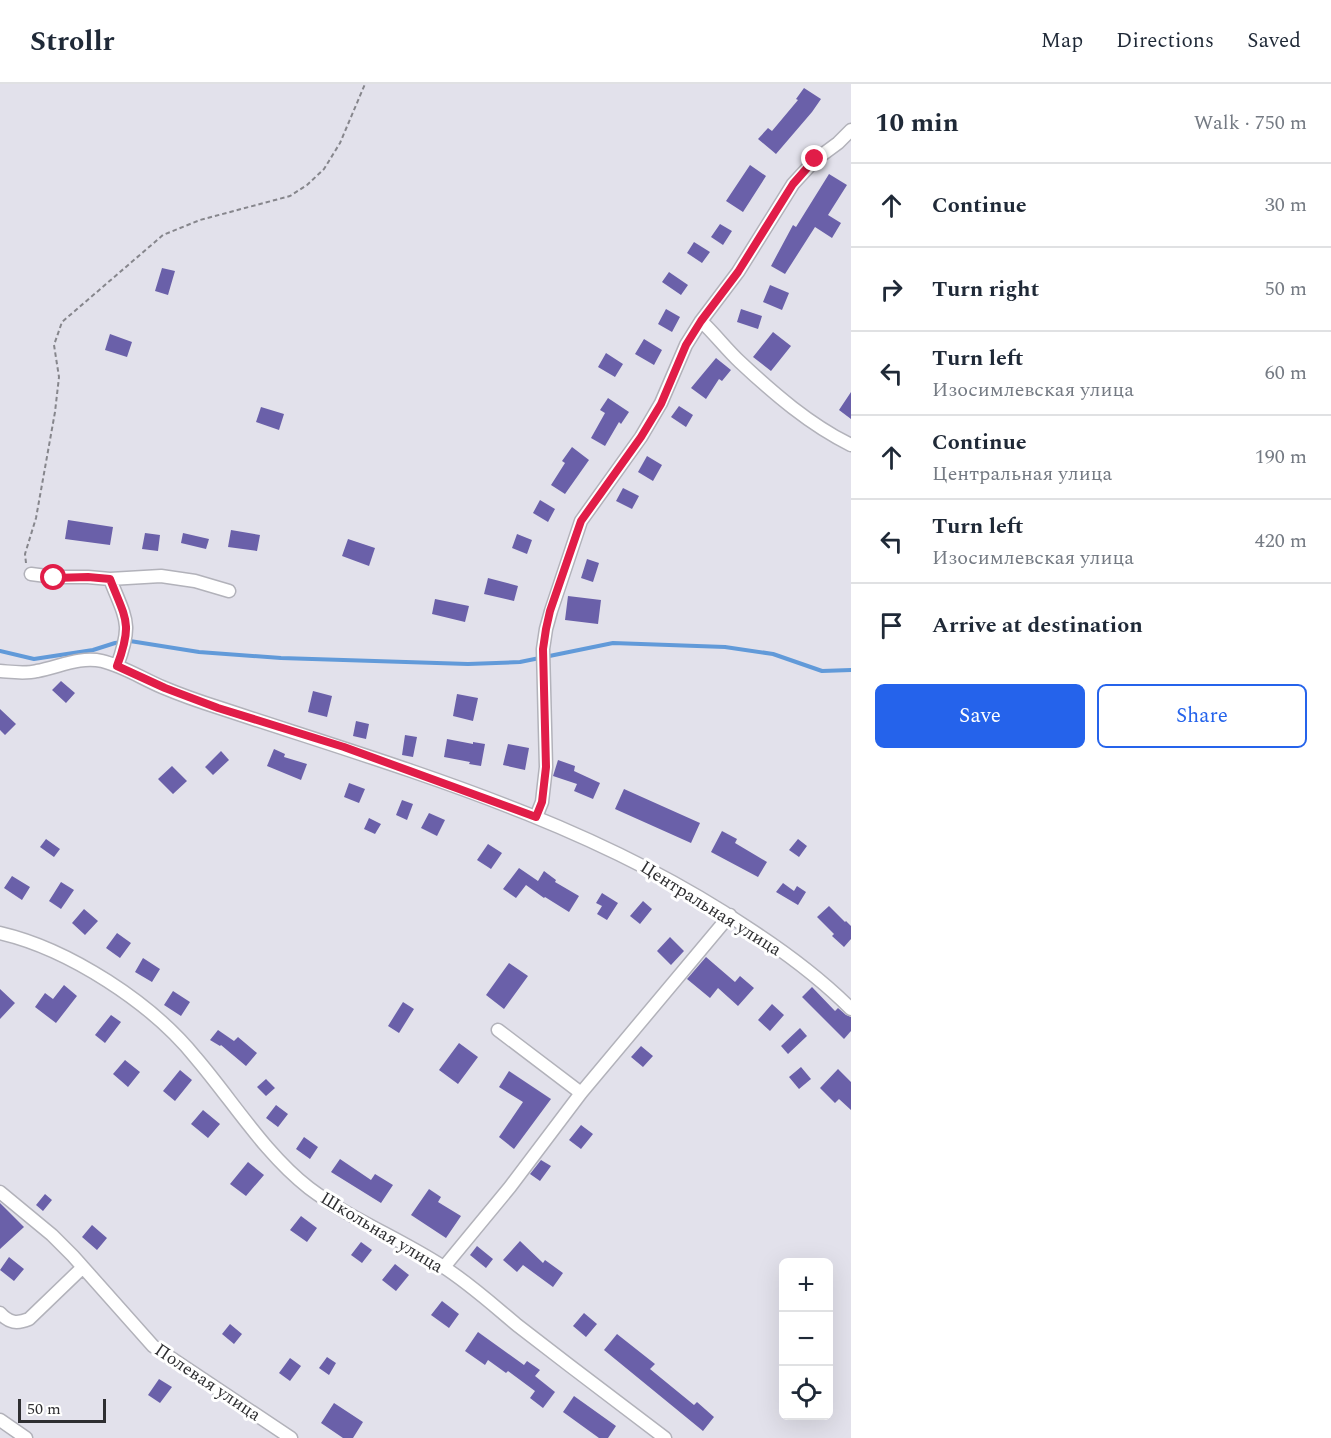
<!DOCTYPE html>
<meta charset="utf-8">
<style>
body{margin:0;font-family:Spectral,serif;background:#f2f2f3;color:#1f2937}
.controls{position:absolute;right:18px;bottom:18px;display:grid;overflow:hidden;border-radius:9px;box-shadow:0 6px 24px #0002}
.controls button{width:54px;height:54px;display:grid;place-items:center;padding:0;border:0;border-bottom:2px solid #e0e1e3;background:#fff;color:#1f2937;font:30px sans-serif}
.scale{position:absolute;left:18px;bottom:15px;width:88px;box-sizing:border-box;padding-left:6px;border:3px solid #2e2e31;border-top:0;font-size:16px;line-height:21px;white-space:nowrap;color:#2e2e31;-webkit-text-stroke:4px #fff;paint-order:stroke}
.stop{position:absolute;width:18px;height:18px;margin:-14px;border:4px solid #e11d48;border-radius:50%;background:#fff}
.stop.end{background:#e11d48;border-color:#fff;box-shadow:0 2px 6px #0008}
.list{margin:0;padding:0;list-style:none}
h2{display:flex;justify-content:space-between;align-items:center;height:78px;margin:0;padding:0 24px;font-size:26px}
h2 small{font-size:20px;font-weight:400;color:#747a83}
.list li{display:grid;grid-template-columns:39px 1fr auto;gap:18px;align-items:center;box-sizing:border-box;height:84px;padding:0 24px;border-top:2px solid #e0e1e3}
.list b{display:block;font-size:22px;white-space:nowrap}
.list p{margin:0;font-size:20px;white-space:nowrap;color:#747a83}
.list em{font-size:20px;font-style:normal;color:#747a83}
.actions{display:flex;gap:12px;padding:18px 24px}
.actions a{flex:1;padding:14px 0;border:2px solid #2563eb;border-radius:9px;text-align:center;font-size:21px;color:#2563eb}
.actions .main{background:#2563eb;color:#fff}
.icon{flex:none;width:33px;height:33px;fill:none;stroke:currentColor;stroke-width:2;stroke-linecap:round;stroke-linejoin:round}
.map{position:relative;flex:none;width:851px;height:1354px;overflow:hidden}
header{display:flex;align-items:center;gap:36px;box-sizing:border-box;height:84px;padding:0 30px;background:#fff;border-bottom:2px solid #e0e1e3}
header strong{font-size:28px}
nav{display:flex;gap:33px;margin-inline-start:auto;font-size:21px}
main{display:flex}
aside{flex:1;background:#fff}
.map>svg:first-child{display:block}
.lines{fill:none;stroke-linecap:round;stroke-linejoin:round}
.stream{stroke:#619ad9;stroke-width:4}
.building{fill:#6a60a9}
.minor-casing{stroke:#b2b2ba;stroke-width:15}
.path{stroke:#86868c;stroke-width:2;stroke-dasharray:4.5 3;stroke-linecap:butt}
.minor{stroke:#fff;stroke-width:12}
.route{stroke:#e11d48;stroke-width:8}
.labels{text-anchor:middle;stroke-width:6;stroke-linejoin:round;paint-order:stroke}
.street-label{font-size:18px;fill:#2e2e31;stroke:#fff}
</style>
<header>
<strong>Strollr</strong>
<nav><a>Map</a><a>Directions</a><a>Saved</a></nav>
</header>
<main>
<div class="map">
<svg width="851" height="1354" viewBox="0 0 851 1354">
<rect width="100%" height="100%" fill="#e2e1eb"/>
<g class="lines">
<path class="stream" d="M0 567 34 575 93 566 115 559 130 557 199 568 281 574 468 580 520 578 613 559 725 563 773 570 822 587 851 586"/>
</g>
<path class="building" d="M804 4 821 15 812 28 776 70 758 55 768 44 772 47 798 16 796 15Z
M750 81 766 92 743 128 726 117Z
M829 90 847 101 828 131 841 139 832 154 815 143 785 190 771 182 793 141 796 143Z
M720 140 732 147 723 161 711 153Z
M694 158 710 168 702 179 687 169Z
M162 184 175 187 168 211 155 207Z
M669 188 688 201 681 211 662 198Z
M770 201 789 209 782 226 763 218Z
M666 225 680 233 672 248 658 240Z
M741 225 762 232 758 245 737 238Z
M773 248 791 262 771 287 753 273Z
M110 250 132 258 127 273 105 266Z
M644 255 662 266 654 281 635 270Z
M606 269 623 280 615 293 598 283Z
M716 274 731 286 722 297 719 295 706 315 691 304Z
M851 308V335L839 326Z
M608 314 629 328 621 340 619 338 605 362 591 354 605 329 600 326Z
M679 322 693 331 686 343 671 333Z
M261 323 284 330 279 346 256 338Z
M572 363 589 376 565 410 551 401 565 379 562 377Z
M647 372 662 381 653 397 638 388Z
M623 404 639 412 632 425 616 417Z
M540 416 555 425 548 438 533 429Z
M68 436 113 443 110 461 65 455Z
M231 446 260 451 257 467 228 463Z
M145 449 160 451 158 467 142 465Z
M183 449 209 455 206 465 181 459Z
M517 450 532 456 527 470 512 464Z
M348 455 375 464 369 482 342 472Z
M587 475 599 479 593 498 581 494Z
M488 494 518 502 514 517 484 510Z
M568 512 601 516 598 540 565 536Z
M435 515 469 522 465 538 432 530Z
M61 597 75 609 66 619 52 606Z
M313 607 332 612 327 633 308 628Z
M457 610 478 614 473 637 453 632Z
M0 625 16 640 5 651 0 646Z
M356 637 369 640 366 655 353 652Z
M405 651 417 653 413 673 402 671Z
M447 655 473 660V658L485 660 481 682 469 680 470 678 444 673Z
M508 660 529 664 525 686 503 681Z
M274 665 285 670 284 673 307 680 301 696 267 682Z
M221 667 229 676 213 691 205 683Z
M558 676 575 682 574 687 600 699 593 715 574 707 577 700 553 692Z
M172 682 187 697 173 710 158 695Z
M349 699 365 705 359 719 344 713Z
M624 705 700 739 691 759 615 725Z
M402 716 413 720 407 736 396 731Z
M429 729 445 736 437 752 421 744Z
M369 734 381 740 375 750 364 745Z
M722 747 737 755 735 759 767 778 758 793 711 768Z
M46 755 60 765 54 773 40 763Z
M798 755 807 762 799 773 789 766Z
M488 760 502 769 491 785 477 776Z
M519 784 538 797 544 787 556 796 555 798 579 812 569 828 545 813 544 814 526 801 516 814 503 805Z
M12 792 30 803 22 816 4 804Z
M61 798 74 806 61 825 49 817Z
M783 799 794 807 797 802 806 808 798 821 776 808Z
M602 809 618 819 607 836 597 830 602 822 596 819Z
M643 817 652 825 640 840 630 832Z
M829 822 845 838 846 837 851 842V855L844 863 832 852 834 850 817 833Z
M84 825 98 837 85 851 72 839Z
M117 849 131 859 120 874 106 864Z
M670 853 684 867 671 881 657 867Z
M706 873 735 898 740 892 754 904 738 922 718 904 710 914 687 895Z
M143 874 160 885 152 898 135 888Z
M509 879 528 892 504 925 486 911Z
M64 901 77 912 56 939 35 923 45 909 53 915Z
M812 903 835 927 838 924 846 931 851 933V947L844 955 802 913Z
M0 905 15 919 0 935Z
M173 907 190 918 181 932 164 921Z
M403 918 414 925 399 949 388 942Z
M772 920 784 931 770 947 758 936Z
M111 931 121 938 105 959 95 951Z
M800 944 807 952 788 970 781 962Z
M218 946 234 957 238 953 257 969 246 982 221 961 220 962 210 956Z
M459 959 478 973 458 1000 439 986Z
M641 962 653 972 643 983 631 973Z
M125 976 140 988 128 1003 113 990Z
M801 983 811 995 799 1005 789 993Z
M838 985 851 998V1026L839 1015 835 1019 820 1004Z
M180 986 192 996 175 1017 163 1007Z
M509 987 551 1015 514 1065 499 1053 523 1018 499 1003Z
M266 995 275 1004 266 1012 257 1003Z
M276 1021 288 1030 278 1043 266 1034Z
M203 1026 220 1040 208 1054 191 1040Z
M581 1041 593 1050 581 1065 569 1056Z
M304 1053 318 1063 310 1075 296 1065Z
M340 1075 371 1096 375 1090 393 1101 381 1119 331 1088Z
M541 1076 551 1082 540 1097 530 1090Z
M248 1078 264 1091 246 1112 230 1100Z
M429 1105 441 1113 438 1118 461 1132 446 1154 411 1131Z
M45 1110 52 1116 43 1127 36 1121Z
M0 1119 24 1143 0 1165Z
M301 1132 317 1144 307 1158 290 1146Z
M92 1141 107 1154 97 1166 82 1153Z
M520 1157 543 1179 545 1176 563 1189 553 1203 523 1181 517 1188 503 1176Z
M361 1158 372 1166 362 1179 351 1171Z
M477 1162 493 1175 486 1184 470 1171Z
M9 1173 24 1185 14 1197 0 1186Z
M395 1180 409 1191 396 1207 382 1196Z
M442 1217 459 1230 449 1244 431 1231Z
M584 1229 597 1240 586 1253 573 1242Z
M230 1240 242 1250 234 1260 222 1250Z
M478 1248 524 1281 527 1277 540 1286 535 1292 555 1308 543 1324 530 1314 535 1307 508 1287 506 1289 488 1276 485 1281 465 1267Z
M617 1250 655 1280 650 1285 694 1321 697 1318 714 1333 703 1347 604 1266Z
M327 1273 336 1279 329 1291 319 1284Z
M290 1274 301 1282 290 1297 279 1289Z
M159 1295 172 1303 160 1319 148 1311Z
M574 1312 616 1342 608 1354H599L563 1328Z
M334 1319 363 1338 353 1354H343L321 1339Z"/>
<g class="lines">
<defs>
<path id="minor" d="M701 237C715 250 726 265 740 278 773 309 810 341 851 361
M31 490 54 493H88L110 495 161 492 195 497 229 507
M110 495C126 536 133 539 117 582
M0 587C13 588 25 590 37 587 59 583 80 572 102 577 123 582 143 595 162 603 181 611 201 618 220 624 401 684 588 736 748 844 785 868 820 894 851 925
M536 733 542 718 546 683 543 565 546 545 551 527 581 437 641 353 661 319 686 261 701 237 738 188 793 100 815 76 838 59 851 46
M0 849C69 865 152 919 196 974 232 1016 265 1070 309 1104 350 1135 399 1154 442 1182 469 1199 493 1221 517 1241 566 1279 616 1317 665 1354
M498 946 581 1009
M0 1108 52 1151 73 1172 153 1262 291 1354
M444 1183 510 1103 581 1009 730 831
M0 1229C9 1239 17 1240 29 1235L82 1184
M0 1336 26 1354"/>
</defs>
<use href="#minor" class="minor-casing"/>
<path class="path" d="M26 479 25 470 36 434 55 328 59 293 54 261 62 238 163 151 200 136 290 112 307 101 324 85 340 59 365 0"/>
<use href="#minor" class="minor"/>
</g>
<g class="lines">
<path class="route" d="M54 494 88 493 110 495C126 536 133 539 117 582L165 604 218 624 344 663 536 733 542 718 546 683 543 565 546 545 550 527 581 437 641 353 661 320 686 261 701 237 738 188 793 100 815 75"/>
</g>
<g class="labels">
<g class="street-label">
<text transform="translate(711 824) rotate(32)" y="6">Центральная улица</text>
<text transform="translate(382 1148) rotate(31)" y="6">Школьная улица</text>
<text transform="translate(208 1298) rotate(34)" y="6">Полевая улица</text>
</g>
</g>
</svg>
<div class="controls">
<button>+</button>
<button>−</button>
<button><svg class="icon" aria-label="locate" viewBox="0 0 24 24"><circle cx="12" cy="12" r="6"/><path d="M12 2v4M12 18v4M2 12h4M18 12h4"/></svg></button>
</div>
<div class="scale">50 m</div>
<div class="stop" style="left:54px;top:494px"></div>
<div class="stop end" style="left:815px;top:75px"></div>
</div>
<aside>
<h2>10 min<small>Walk · 750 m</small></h2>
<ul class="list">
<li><svg class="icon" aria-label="ahead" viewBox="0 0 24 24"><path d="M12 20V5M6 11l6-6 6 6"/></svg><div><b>Continue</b></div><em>30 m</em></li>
<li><svg class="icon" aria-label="right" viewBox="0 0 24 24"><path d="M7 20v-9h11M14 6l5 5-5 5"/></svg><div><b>Turn right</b></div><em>50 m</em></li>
<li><svg class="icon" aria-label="left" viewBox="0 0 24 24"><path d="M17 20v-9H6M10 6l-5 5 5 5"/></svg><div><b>Turn left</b><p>Изосимлевская улица</p></div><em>60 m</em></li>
<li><svg class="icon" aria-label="ahead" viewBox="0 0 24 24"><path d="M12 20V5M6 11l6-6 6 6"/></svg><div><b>Continue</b><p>Центральная улица</p></div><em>190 m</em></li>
<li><svg class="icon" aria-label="left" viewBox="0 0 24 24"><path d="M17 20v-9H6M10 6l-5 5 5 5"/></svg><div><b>Turn left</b><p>Изосимлевская улица</p></div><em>420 m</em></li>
<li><svg class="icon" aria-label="arrive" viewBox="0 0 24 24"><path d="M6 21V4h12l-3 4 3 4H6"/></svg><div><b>Arrive at destination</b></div></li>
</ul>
<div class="actions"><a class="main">Save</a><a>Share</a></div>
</aside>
</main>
